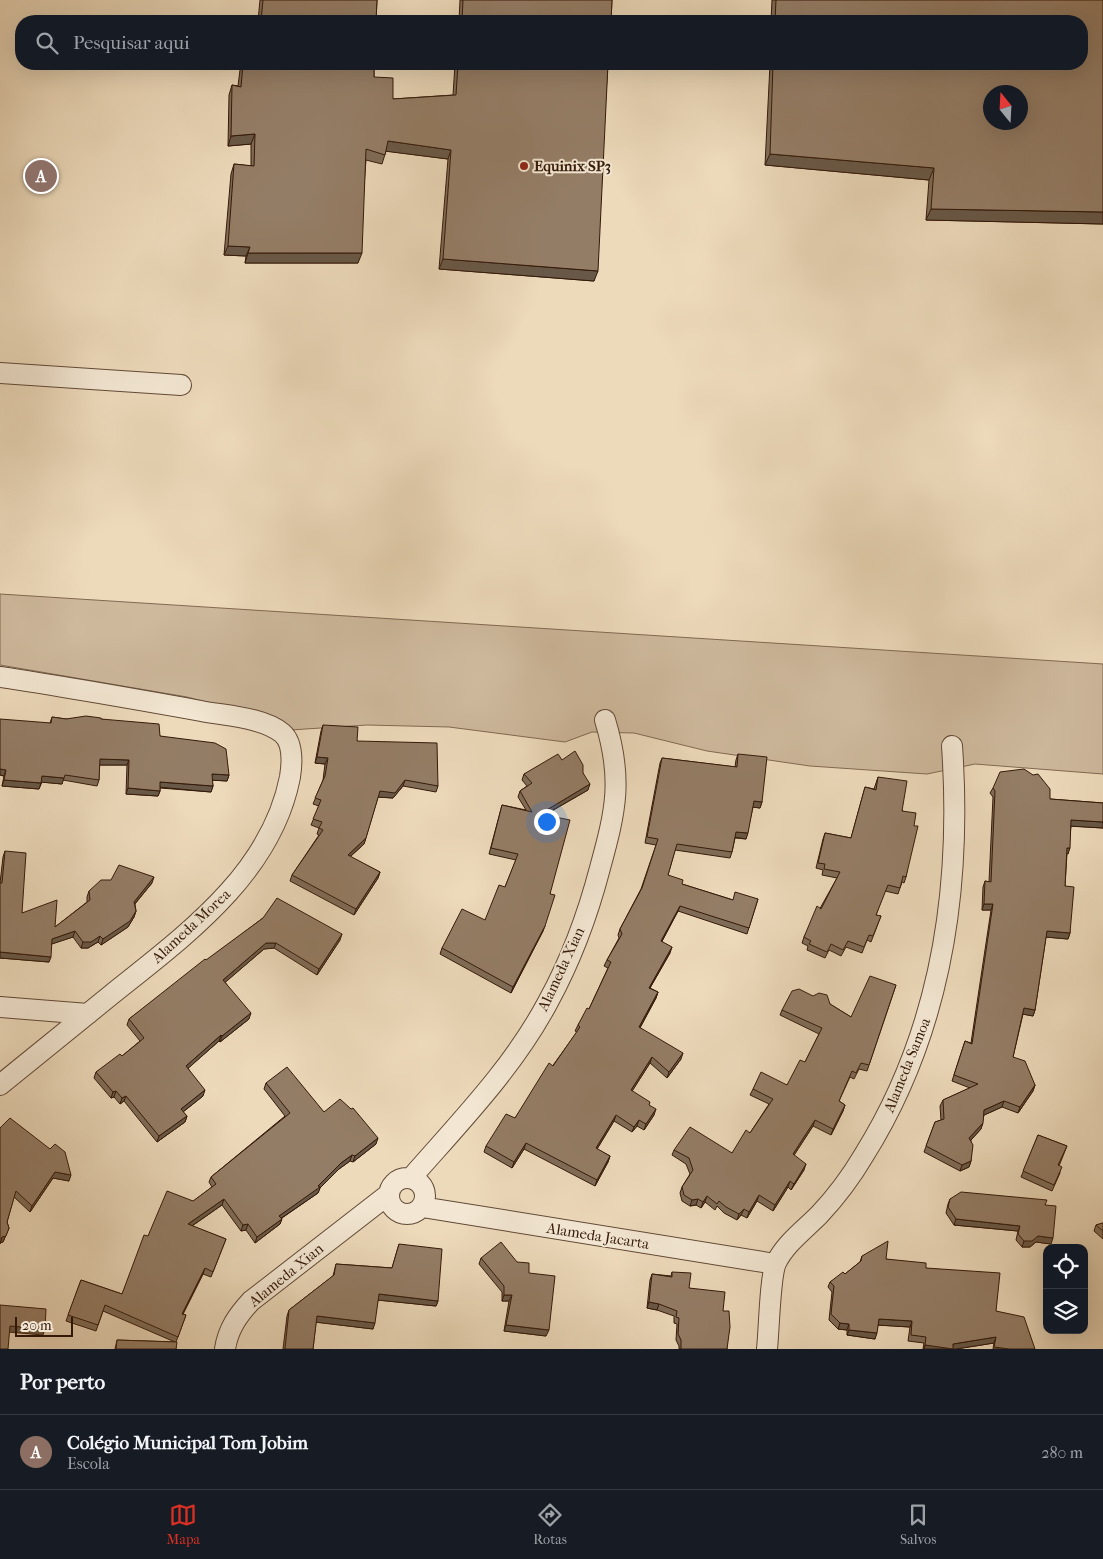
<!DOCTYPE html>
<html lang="pt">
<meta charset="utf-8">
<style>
body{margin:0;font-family:"IM FELL French Canon",serif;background:#242831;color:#f1f3f6}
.controls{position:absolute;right:15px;bottom:15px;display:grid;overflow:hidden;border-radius:10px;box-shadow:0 5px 20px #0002}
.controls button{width:45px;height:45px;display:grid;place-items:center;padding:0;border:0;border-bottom:1px solid #363941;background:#171b24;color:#f1f3f6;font:25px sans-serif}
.compass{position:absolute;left:983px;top:85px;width:45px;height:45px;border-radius:50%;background:#171b24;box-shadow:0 5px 20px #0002;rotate:342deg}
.scale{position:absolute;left:15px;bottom:12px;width:58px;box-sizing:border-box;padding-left:5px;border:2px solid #341909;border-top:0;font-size:14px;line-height:18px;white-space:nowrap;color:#341909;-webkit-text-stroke:4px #f3e7d3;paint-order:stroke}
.you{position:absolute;left:546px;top:821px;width:18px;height:18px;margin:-12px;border:4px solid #fff;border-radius:50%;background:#1a73e8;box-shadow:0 0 0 8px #1a73e833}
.badge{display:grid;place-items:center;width:32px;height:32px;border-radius:50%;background:#d93025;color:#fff;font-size:16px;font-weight:700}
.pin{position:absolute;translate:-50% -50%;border:2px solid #fff;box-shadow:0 1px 5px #0006}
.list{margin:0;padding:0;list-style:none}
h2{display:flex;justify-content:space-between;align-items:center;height:65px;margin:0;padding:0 20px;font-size:21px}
h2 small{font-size:16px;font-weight:400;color:#9ea1a6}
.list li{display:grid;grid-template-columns:32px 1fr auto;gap:15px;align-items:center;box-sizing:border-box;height:75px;padding:0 20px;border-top:1px solid #363941}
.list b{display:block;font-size:19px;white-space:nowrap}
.list p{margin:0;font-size:16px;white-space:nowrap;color:#9ea1a6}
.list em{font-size:16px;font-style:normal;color:#9ea1a6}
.icon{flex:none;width:28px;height:28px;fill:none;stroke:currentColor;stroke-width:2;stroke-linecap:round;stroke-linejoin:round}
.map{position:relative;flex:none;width:1103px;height:1349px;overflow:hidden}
.search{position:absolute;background:#171b24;box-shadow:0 5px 20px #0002;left:15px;right:15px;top:15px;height:55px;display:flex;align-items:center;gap:12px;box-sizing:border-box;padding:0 18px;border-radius:20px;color:#9ea1a6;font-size:19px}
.sheet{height:140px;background:#171b24}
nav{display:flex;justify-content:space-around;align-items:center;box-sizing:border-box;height:70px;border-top:1px solid #363941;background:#171b24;font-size:14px;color:#9ea1a6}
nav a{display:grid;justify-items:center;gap:2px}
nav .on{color:#d93025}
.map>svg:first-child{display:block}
.green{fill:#ceb99d;stroke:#816953}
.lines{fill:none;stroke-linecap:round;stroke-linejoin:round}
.minor-casing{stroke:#624936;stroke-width:22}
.minor{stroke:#f3e7d3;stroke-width:20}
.wall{fill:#7f6c58;stroke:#341909}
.shaded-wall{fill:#685847;stroke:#341909}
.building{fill:#947d66;stroke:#341909;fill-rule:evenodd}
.poi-dot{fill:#8f2418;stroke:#f3e7d3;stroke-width:2}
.labels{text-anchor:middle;stroke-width:4;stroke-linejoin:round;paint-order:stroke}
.poi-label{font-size:15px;font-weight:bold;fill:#341909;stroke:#f3e7d3;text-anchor:start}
.street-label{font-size:15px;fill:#341909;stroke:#f3e7d3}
</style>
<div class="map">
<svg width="1103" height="1349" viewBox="0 0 1103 1349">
<rect width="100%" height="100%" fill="#eddabb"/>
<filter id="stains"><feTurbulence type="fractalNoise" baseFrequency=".004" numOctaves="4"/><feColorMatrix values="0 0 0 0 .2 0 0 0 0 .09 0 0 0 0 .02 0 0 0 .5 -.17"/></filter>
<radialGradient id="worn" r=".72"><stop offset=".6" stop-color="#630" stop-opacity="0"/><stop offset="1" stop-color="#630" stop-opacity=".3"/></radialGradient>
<path class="green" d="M0 594 1103 664V774L975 764 927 774 810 766 707 751 634 733 592 732 565 742 449 727 367 725 290 730 279 721 187 697 0 665Z"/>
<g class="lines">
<defs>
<path id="minor" d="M0 373 181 385
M0 677C67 687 134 699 201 711 226 716 262 717 282 733 294 743 292 764 290 777 271 875 183 937 111 995 74 1025 37 1055 0 1085
M0 1007 88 1014
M389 1196a18 18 0 1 1 36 0a18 18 0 1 1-36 0Z
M411 1178C459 1123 513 1068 548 1002 571 960 588 914 600 868 616 810 623 779 605 720
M422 1207 775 1264
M225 1349C228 1329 238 1315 251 1301L389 1194
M767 1349C769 1331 770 1276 776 1263 785 1244 804 1230 819 1215 836 1197 851 1177 864 1155 941 1032 962 889 952 746"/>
</defs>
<use href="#minor" class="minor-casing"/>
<use href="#minor" class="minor"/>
</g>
<path class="wall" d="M260 0H377L376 21H258Z
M460 0H612L611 21H459Z
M772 0H1103V224L926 220 929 180 765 165 770 64H1082V21H771Z
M242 64H374V77L393 99 453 95 455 64H608L594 281 439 269 448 159 386 151 382 164 366 160 358 263H245L246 256 224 255 231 174 234 164 251 166V144L228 146 229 95 232 85 238 86 240 70Z
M52 717 66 719H101L160 736 229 775 227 781 212 780 213 786 211 792 160 788V791L158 796 126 794 127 765H99V780L97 786 63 780 62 784 42 782 39 789 2 786 4 776 0 775 50 723Z
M323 725 357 741 438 786 436 792 403 786 393 798 378 797 364 844 350 857 380 872 378 878 354 915 290 881 292 875 319 835 317 834 319 828 311 825 319 806 313 804 323 780 325 764 315 763 321 731Z
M738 754 762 802 760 808 753 807 746 839 735 838 732 852 730 858 675 850 668 875 682 884 733 900 758 899 747 934 678 911 662 941 670 953 650 988 658 992 656 998 640 1028 681 1059 667 1078 650 1063 632 1091 649 1105 654 1115 644 1130 637 1126 632 1132 614 1121 597 1149 610 1156 608 1162 595 1186 524 1149 512 1168 484 1152 486 1146 515 1118 577 1032 575 1031 578 1025 589 1009 608 968 604 966 607 960 619 938 618 935 620 929 641 889 656 845 645 843 660 763 662 758 735 767 736 760Z
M562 760 583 773 588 790 545 815 550 894 543 931 511 993 440 954 442 948 485 920 505 887 516 860 489 854 502 805 526 810 518 797 520 791 527 786 522 780 524 774Z
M878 777 914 826 906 877 904 883 902 882 898 894 885 891 876 915 881 916 871 942 867 940 862 953 846 947 841 956 829 950 825 958 807 950 808 946 802 943 804 937 837 878 822 875 823 870 816 868 823 839 825 833 851 838 865 787 874 789Z
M993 788 1050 799 1103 803V828L1071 826 1068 854 1067 853 1065 886 1070 933 1068 939 1046 937 1035 1010 1033 1016 1023 1014 1013 1057 1035 1085 1033 1091 1018 1113 1002 1107 984 1115 981 1129 971 1140V1161L969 1167 960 1171 924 1152 935 1122 941 1120 940 1106 943 1100 970 1088 952 1081 965 1041 971 1043 991 910H982L983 887 985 881 989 882 993 797 990 793Z
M5 851 22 913 55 927 87 902V897L89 891 152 883 135 904 136 911 134 917 128 927 101 945 98 942 88 948H81L73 937 51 944 49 962 0 958V883L3 857Z
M263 918 340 940 317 975 274 948 264 949 225 982 249 1019 220 1042 219 1041 188 1068 203 1096 183 1112 187 1116 185 1122 157 1142 124 1101 120 1104 114 1097 111 1098 94 1078 96 1072 122 1056 140 1041 127 1025 129 1019Z
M896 985 867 1071 859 1069 854 1079 850 1077 839 1101 845 1105 843 1111 831 1135 813 1126 794 1155 804 1170 791 1190 788 1187 773 1211 757 1201 747 1218 741 1215 737 1220 724 1213 717 1206 715 1210 705 1202 701 1208 696 1205 690 1206 682 1201 680 1193 682 1187 690 1174 686 1164 672 1155 674 1150 732 1153 750 1133 769 1104 750 1095 753 1089 787 1085 805 1062 819 1034 780 1015 782 1010 830 1004 851 1017Z
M266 1083 324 1112 376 1144 353 1162 350 1161 339 1169 320 1188 318 1193 282 1218 280 1224 255 1243 246 1230 241 1231 222 1205 192 1226 226 1239 211 1277 203 1274 183 1314 186 1315 176 1342V1349H115L117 1340 175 1342 103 1311 96 1331 66 1321 81 1280 122 1294 148 1236 212 1187 209 1182 211 1177 285 1116 264 1089Z
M0 1128 69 1181 53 1178 30 1212 14 1197 7 1222 9 1228 3 1242 0 1243Z
M1038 1135 1067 1146 1059 1166 1060 1173 1052 1191 1021 1177Z
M950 1199 1046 1205 1051 1244 1036 1242 1030 1247H1022L1016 1240 1018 1231 954 1225 946 1213 948 1204Z
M1103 1223V1239L1094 1231 1096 1225Z
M399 1244 438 1301 436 1306 378 1300 373 1329 316 1322 313 1349H283L287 1316 289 1310 333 1276 336 1264 392 1268Z
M862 1256 886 1259 926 1268 996 1311 1035 1349H993L994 1343 956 1349H923L924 1343 908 1341 910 1327 878 1325 875 1339 847 1335V1330L838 1329 829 1320 832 1292 828 1287 830 1282 845 1274 860 1262Z
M481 1258 517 1262 529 1273 546 1336 504 1331 509 1301H502V1292L479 1264Z
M672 1272 689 1288 723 1311 727 1349H679V1346L676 1340 677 1324 674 1323V1316L657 1310 647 1308 650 1280 652 1274 671 1276Z"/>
<path class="shaded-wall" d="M255 134 251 144 228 146 231 136Z
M388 141 451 150 448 159 384 151Z
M770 154 934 168 929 180 765 165Z
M931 209 1103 212V224L926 220Z
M228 246 250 247 246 256 224 255Z
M248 253H362L358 263H245Z
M443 259 598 271 594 281 439 269Z
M317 757 328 758 325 764 315 763Z
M100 759 129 760 127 765H98Z
M0 769 6 770 4 776 0 775Z
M212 774 229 775 227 781 210 780Z
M42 776 64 778 62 784 40 782Z
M4 780 41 783 39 789 2 786Z
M405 780 403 786 393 798 377 797 380 791Z
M160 782 213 786 211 792 158 787Z
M590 784 588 790 537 819 540 814Z
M128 788 160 791 158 796 126 794Z
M754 801 762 802 760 808 752 807Z
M1071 820 1103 822V828L1068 826Z
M736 832 748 833 746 839 734 837Z
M366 838 364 844 345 861 348 855Z
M1067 848H1070L1068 854 1065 853Z
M380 872 378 878 354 915 356 909Z
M154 877 152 883 132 907 134 902Z
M984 904H993L991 910H982Z
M680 906 678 911 659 947 661 941Z
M136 911 134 917 128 927 101 945 103 939Z
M545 926 543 931 511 993 513 987Z
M75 931 73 937 49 945 52 939Z
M1047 931 1070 933 1068 939 1045 937Z
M342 934 340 940 317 975 319 969Z
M100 936 98 942 88 948H81L83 942Z
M266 943H276L274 948 264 949 221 986 223 980Z
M672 947 670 953 647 993 649 988Z
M0 952 51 957 49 962 0 958Z
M658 992 656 998 637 1033 639 1027Z
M1024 1008 1035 1010 1033 1016 1022 1014Z
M251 1013 249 1019 220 1042 222 1036Z
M221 1035 219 1041 184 1072 186 1066Z
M683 1053 681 1059 667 1078 669 1072Z
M652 1057 650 1063 629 1096 631 1090Z
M1035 1085 1033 1091 1018 1113 1020 1107Z
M205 1090 203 1096 179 1115 181 1109Z
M116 1091 114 1097 111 1098 113 1092Z
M126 1096 124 1101 120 1104 122 1098Z
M1004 1101 1002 1107 982 1116 984 1110Z
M845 1105 843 1111 831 1135 833 1129Z
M656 1109 654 1115 644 1130 646 1124Z
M616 1115 614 1121 594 1154 596 1148Z
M187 1116 185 1122 157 1142 159 1136Z
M639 1120 637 1126 632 1132 634 1127Z
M815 1120 813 1126 791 1160 793 1154Z
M983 1123 981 1129 967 1144 969 1138Z
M378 1138 376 1144 353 1162 355 1156Z
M526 1143 524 1149 512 1168 514 1162Z
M352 1155 350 1161 339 1169 320 1188 318 1193 277 1221 279 1216 318 1186 341 1163Z
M610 1156 608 1162 595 1186 597 1180Z
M971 1161 969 1167 960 1171 962 1165Z
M806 1164 804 1170 791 1190 794 1184Z
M55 1172 71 1175 69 1181 53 1178 30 1212 32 1206Z
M790 1181 788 1187 773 1211 775 1205Z
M759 1195 757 1201 747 1218 749 1212Z
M707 1196 705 1202 701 1208 703 1202Z
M224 1199 222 1205 186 1230 188 1224Z
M698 1199 696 1205 690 1206 692 1200Z
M744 1209 741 1215 737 1220 739 1214Z
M282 1219 280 1224 255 1243 257 1237Z
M956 1219 1020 1226 1018 1231 954 1225Z
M248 1224 246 1230 241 1231 243 1225Z
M9 1228 3 1242 0 1243 2 1237Z
M1038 1236 1053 1238 1051 1244 1036 1242 1030 1247H1022L1024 1241Z
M205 1268 203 1274 180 1320 182 1314Z
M379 1294 438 1301 436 1306 377 1300Z
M504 1295H512L509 1301H502Z
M649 1302 659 1304 657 1310 647 1308Z
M317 1316 375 1323 373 1329 314 1322Z
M879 1319 912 1321 910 1327 877 1325Z
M840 1323 849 1324 847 1330 838 1329Z
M506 1325 549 1330 546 1336 504 1331Z
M10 1326 45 1329 43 1335 8 1332Z
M849 1330 877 1333 875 1339 847 1335Z
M996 1337 994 1343 956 1349H924L925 1345 953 1344Z"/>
<path class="building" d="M263 0H377L376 21H261Z
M463 0H612L611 21H462Z
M776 0H1103V212L931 209 934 168 770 154 773 64H1082V21H775ZM990 92H1020V122H990Z
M243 64H374V77L393 78V99L456 95 458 64H608L598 271 443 259 451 150 388 141 385 155 366 149 362 253H248L250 247 228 246 234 164 254 166 255 134 231 136 232 85 241 87Z
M86 716 101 718V719L159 724 160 736 215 743 226 749 229 775 212 774 213 786 160 782V791L128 788 129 760 100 759 99 780 65 775 64 778 42 776 41 783 4 780 6 770 0 769V719L51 723 52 717 66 719Z
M323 725 358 727 357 741 437 743 438 786 405 780 395 793 380 791 366 838 348 855 380 872 356 909 292 875 323 830 319 828 322 822 313 819 321 800 315 798 325 776 328 758 317 757Z
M575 751 583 765V773L590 784 540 814 570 820 550 894 555 895 545 926 513 987 442 948 462 909 485 920 499 885 505 887 518 854 491 848 502 805 532 812 520 791 532 783 524 774 558 754 562 760Z
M738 754 767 757 762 802 754 801 748 833 736 832 732 852 677 844 668 875 683 880 682 884 733 900 735 892 758 899 749 928 680 906 661 941 672 947 649 988 658 992 639 1027 683 1053 669 1072 652 1057 631 1090 650 1102 649 1105 656 1109 646 1124 639 1120 634 1127 616 1115 596 1148 610 1156 597 1180 526 1143 514 1162 486 1146 506 1114 515 1118 549 1063 553 1066 580 1027 578 1025 587 1008 589 1009 611 962 607 960 622 934 620 929 642 888 658 839 647 837 662 758 737 767Z
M1024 769 1033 775 1038 774 1050 789V799L1103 803V822L1071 820 1070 848H1067L1065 886 1074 887 1070 933 1047 931 1035 1010 1024 1008 1013 1057 1025 1061 1035 1085 1020 1107 1004 1101 984 1110 983 1123 969 1138 973 1145 971 1161 962 1165 926 1146 935 1122 944 1119 943 1100 978 1084 954 1075 965 1041 972 1044 993 904H984L985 881 991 882 995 791 993 788 1000 772Z
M878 777 907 781 902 811 916 813 914 826H918L906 877 903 876 900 888 888 885 876 915 881 916 873 936 869 935 864 947 848 941 843 950 831 944 827 952 809 944 811 941 804 937 817 906 821 909 840 872 824 869 825 864 818 863 825 833 851 838 865 787 876 790Z
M5 851 26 853 22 913 57 900 55 927 90 900 89 891 101 880H111L119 865 154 877 134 902 136 911 130 921 103 939 100 936 91 942H83L75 931 52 939 51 957 0 952V883H2Z
M277 898 342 934 319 969 276 943H266L223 980 251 1013 222 1036 221 1035 186 1066 205 1090 181 1109 187 1116 159 1136 126 1096 122 1098 116 1091 113 1092 96 1072 120 1054 122 1056 144 1038 129 1019 205 959 206 960 263 918Z
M870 976 896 985 869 1065 861 1063 856 1073 852 1071 839 1101 845 1105 833 1129 815 1120 793 1154 806 1164 794 1184 790 1181 775 1205 759 1195 749 1212 744 1209 739 1214 726 1207 719 1201 717 1204 707 1196 703 1202 698 1199 692 1200 684 1195 682 1187 693 1170 689 1158 674 1150 690 1127 732 1153 746 1130 750 1133 773 1099 753 1089 761 1072 787 1085 800 1060 805 1062 822 1028 782 1010 792 991 799 989 813 996 819 993 827 995 830 1004 851 1017Z
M287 1067 324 1112 340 1099 351 1109 353 1108 378 1138 355 1156 352 1155 341 1163 318 1186 320 1187 279 1216 282 1219 257 1237 248 1224 243 1225 224 1199 188 1224 226 1239 213 1272 205 1268 182 1314 186 1315 178 1337 105 1305 98 1325 68 1315 81 1280 122 1294 144 1235 148 1236 167 1191 193 1201 216 1184 211 1177 290 1113 266 1083Z
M10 1118 50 1149 55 1144 65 1152 71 1175 55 1172 32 1206 16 1191 7 1222 9 1228 6 1236 2 1237 0 1244V1128Z
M1038 1135 1067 1146 1058 1165 1062 1167 1054 1185 1023 1171Z
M961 1192 1047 1200 1045 1205 1056 1206 1053 1238 1038 1236 1032 1241H1024L1018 1234 1020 1226 956 1219 948 1207 950 1199Z
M1103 1223V1231L1096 1225Z
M888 1241 886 1259 926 1263V1268L1000 1273 996 1311 1024 1317 1035 1349H1009L994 1347 996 1337 953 1344V1349L925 1345 926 1337 911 1335 912 1321 879 1319 877 1333 849 1330V1324L840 1323 831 1314 834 1286 830 1282 843 1272 845 1274 861 1261 862 1256Z
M501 1242 517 1262 529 1263V1273L555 1276 549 1330 506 1325 512 1295H504V1286L481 1258Z
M399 1244 442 1249 438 1301 379 1294 375 1323 317 1316 313 1349H285L289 1310 334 1275 336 1264 392 1268Z
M672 1272 691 1273 689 1288 725 1292 723 1311H729L730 1327 727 1349H681V1340L678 1334 679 1318 676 1317 677 1311 659 1304 649 1302 652 1274 672 1277Z
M0 1305 46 1309 45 1329 10 1326 8 1349H0Z
M117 1340 177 1342 176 1349H116Z"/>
<circle class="poi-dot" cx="524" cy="166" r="5"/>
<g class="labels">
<g class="poi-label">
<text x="534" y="171">Equinix SP3</text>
</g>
<g class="street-label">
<text transform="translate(191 926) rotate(-43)" y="5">Alameda Morea</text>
<text transform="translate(561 969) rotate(-65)" y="5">Alameda Xian</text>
<text transform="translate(907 1065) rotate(-68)" y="5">Alameda Samoa</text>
<text transform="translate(598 1236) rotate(9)" y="5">Alameda Jacarta</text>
<text transform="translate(286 1275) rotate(-39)" y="5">Alameda Xian</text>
</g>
</g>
<rect width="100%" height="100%" filter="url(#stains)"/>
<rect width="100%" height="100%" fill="url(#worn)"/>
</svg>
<div class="controls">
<button><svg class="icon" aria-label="locate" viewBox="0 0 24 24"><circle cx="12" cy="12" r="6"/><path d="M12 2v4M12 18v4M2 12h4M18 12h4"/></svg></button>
<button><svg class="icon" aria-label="layers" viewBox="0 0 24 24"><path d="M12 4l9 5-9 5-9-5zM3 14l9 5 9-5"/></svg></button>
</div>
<svg class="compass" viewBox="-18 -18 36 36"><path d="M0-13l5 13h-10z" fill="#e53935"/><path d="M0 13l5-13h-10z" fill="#9ea1a6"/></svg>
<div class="scale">20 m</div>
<div class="you"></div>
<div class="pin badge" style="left:41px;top:176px;background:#8d6e63">A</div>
<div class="search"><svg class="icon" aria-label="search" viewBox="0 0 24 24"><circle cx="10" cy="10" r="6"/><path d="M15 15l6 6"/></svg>Pesquisar aqui</div>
</div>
<section class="sheet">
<h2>Por perto<small></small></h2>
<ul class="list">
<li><span class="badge" style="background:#8d6e63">A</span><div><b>Colégio Municipal Tom Jobim</b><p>Escola</p></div><em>280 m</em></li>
</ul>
</section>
<nav>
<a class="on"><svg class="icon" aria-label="map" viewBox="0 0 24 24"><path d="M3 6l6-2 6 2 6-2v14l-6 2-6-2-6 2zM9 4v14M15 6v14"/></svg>Mapa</a>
<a><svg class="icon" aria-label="directions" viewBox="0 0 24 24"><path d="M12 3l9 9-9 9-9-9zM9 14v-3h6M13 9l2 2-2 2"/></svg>Rotas</a>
<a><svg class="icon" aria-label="saved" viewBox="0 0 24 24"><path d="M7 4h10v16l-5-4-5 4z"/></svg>Salvos</a>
</nav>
